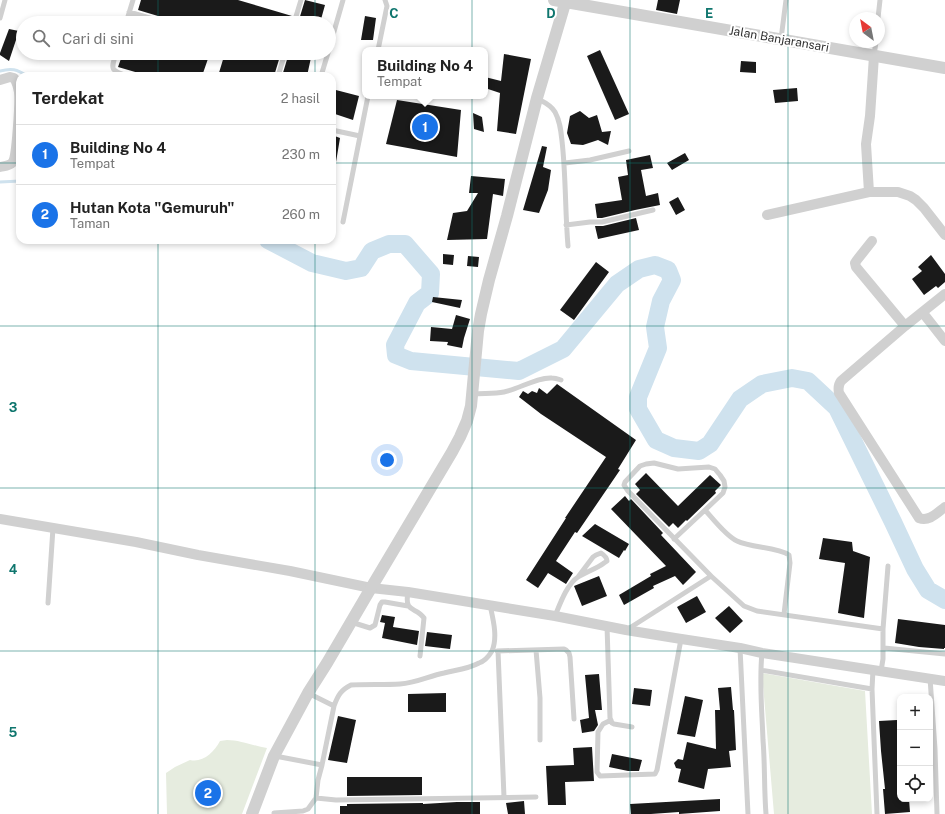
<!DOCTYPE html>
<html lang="id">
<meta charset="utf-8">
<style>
body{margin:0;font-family:"Public Sans",sans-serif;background:#f2f2f2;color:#222}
.controls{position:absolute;right:12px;bottom:12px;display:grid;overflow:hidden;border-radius:8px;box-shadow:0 2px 6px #0003}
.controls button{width:36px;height:36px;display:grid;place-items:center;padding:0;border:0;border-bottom:1px solid #e0e0e0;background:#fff;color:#222;font:20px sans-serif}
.compass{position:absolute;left:849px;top:12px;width:36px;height:36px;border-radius:50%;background:#fff;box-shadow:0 2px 6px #0003;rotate:328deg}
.you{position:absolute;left:387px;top:460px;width:14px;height:14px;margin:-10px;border:3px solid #fff;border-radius:50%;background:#1a73e8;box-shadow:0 0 0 6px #1a73e833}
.badge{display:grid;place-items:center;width:26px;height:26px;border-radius:50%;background:#1a73e8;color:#fff;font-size:13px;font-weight:700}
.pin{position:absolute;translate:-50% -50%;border:2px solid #fff;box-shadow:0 1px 4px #0006}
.popup{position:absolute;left:362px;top:47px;width:126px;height:52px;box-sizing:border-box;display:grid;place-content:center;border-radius:8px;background:#fff;filter:drop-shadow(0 1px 3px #0005);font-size:13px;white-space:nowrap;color:#767676}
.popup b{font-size:15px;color:#222}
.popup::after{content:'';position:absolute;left:50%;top:100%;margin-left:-8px;border:8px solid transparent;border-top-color:#fff}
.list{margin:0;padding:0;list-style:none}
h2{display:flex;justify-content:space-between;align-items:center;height:52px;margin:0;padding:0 16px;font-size:17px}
h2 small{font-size:13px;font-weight:400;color:#767676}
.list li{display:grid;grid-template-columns:26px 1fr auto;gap:12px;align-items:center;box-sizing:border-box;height:60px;padding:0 16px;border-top:1px solid #e0e0e0}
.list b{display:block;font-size:15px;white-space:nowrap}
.list p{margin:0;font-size:13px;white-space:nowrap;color:#767676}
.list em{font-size:13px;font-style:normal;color:#767676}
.icon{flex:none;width:22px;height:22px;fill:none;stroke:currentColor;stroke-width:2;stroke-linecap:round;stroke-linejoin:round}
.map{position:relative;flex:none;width:945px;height:814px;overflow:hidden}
.search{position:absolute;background:#fff;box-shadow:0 2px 6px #0003;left:16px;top:16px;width:320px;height:44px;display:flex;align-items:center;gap:10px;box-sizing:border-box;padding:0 14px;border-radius:22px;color:#767676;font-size:15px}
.panel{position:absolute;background:#fff;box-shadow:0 2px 6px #0003;left:16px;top:72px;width:320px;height:172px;border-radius:12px}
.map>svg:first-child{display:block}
.green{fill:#e6ecdf}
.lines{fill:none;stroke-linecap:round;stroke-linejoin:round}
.stream{stroke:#cfe2ee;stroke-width:3}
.river{stroke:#cfe2ee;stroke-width:18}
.building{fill:#1a1a1a}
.service{stroke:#d0d0d0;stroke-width:5}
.minor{stroke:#d0d0d0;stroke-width:10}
.tertiary{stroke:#d0d0d0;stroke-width:12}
.grid{fill:none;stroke:#0f766e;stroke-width:1;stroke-opacity:0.55}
.labels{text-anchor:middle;stroke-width:4;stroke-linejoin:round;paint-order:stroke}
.street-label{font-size:12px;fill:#333;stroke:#fff}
.grid-label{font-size:13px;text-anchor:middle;font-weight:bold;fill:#0f766e;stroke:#fff;stroke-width:4;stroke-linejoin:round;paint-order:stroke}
</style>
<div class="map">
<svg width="945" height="814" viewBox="0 0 945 814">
<rect width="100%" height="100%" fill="#fff"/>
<path class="green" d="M762 673 865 691 872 814H774Z
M227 740C240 740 254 746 267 748L242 814H167L166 773 175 767 190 760C203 763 214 752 220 741Z"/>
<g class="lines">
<path class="stream" d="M0 71C11 68 17 69 27 76
M0 182 20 181"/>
<path class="river" d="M268 240 312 263 346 271 361 268 372 251 389 244H405L431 274 430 293 417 303 395 345 396 355 411 361 519 371 563 349 617 284 639 269 655 265 668 270 672 280 661 301 655 327 658 348 638 397V409L656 440 674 448 699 451 710 444 740 399 762 384 792 378 808 381 837 408 893 522 915 569 928 590 945 600"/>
</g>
<path class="building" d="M141 0H238L292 16 290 23H171L170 21 168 19 138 10Z
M305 0 325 5 320 23H298Z
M658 0H680L677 14 656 10Z
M365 16 376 18 373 40H361Z
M135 18 153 23H134Z
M9 29 19 31 9 61 0 55V53Z
M600 50 629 114 615 120 587 56Z
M123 53H210L202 76H149L118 67Z
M225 53H281L274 76H218Z
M289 53H312L307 76H282Z
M504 54 531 59 516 134 497 131 500 93 485 88V77L501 81Z
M741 61 756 62V73L740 72Z
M797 88 798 101 775 103 773 90Z
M332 89 359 96 353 120 332 113Z
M397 100 461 110 457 157 386 144Z
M580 111 589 118 597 115 602 132 611 131 608 145 598 140 583 145 571 144 567 133 570 116Z
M473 113 482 117 484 132 474 129Z
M332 135 340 138 336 162 332 161Z
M542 146 547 147 543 167 551 170 548 190 539 213 523 210Z
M685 153 689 160 672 170 667 163Z
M650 155 653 168 641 170 646 196 658 193 660 205 635 210 602 218H597L595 204 622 200 618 177 628 175 626 160Z
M471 176 505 179 503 196 493 194 487 239 447 240 453 213 467 211 478 193H469Z
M678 197 685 210 676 215 669 202Z
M636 218 639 230 598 239 595 226H603Z
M443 254 454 255 453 265 443 264Z
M931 255 945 274V282L938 288 936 286 924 295 912 279 922 271 918 267Z
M468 256 479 257 478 267 467 266Z
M596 262 609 272 574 320 560 310Z
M433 297 462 300 460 308 432 302Z
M456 315 470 319 464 338 462 348 447 345 448 342 430 341 431 327 452 329Z
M557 384 636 440 618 469 620 470 577 533 575 532 556 561 573 573 566 584 548 573 538 588 526 580 566 518H565L606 457 541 414 519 397 523 391 528 394 532 391 537 393 539 388 547 394Z
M646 473 678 506 710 475 721 485 715 491 716 493 687 521 686 520 678 528 673 523 669 527 636 494 640 490 635 484Z
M625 496 629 501 631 499 663 533 661 535 696 572 683 585 675 576 653 586 654 588 624 605 619 595 651 576 650 574 666 566 611 509Z
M595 524 629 544 625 551 624 550 619 558 582 536Z
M823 538 852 542 853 551 870 557 864 618 838 613 845 563 819 559Z
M599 576 607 596 582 606 574 586Z
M697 596 706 612 686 623 677 607Z
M729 606 743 621 730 633 715 618Z
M382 615 395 617 393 627 419 631 417 645 382 638 385 623 380 622Z
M898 619 945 625V648H944V649L919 647 895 643Z
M427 632 452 635 450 649 425 646Z
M599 674 602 710H595L598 725 594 731 582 733 580 720 589 718 585 675Z
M731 687 733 710H734L736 750 729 751 731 767 708 769 704 789 678 782 681 769 676 768 674 763 678 759 683 760 687 742 716 749 715 710H720L718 688Z
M634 688 652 690 650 706 632 704Z
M446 693V712H408V694Z
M685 696 703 700 695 737 677 734Z
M338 716 356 720 347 763 328 760Z
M897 720 900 768V799H909L910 812 885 814 883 789H885L881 751 879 721Z
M592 747 594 781 565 782 566 805H548L546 766 574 765 573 748Z
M612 754 642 760 639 771H628L609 767Z
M347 777H422V795L347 796Z
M720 799V811L679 814V812L651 814H631L630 804Z
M524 801 525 814H508L506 803Z
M457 802H480V814H340V806H347V804L423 803V804Z"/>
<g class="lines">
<path class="service" d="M129 12 167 23
M0 18 5 0
M878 18 880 0
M126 23 133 0
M294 23 301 0
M781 39 786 0
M329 49 343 0
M378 50 387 6 385 0
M116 53C111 70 110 70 127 76
M874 55 876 42
M278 76 285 53
M321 76 328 53
M538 99C544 102 551 105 555 112 560 121 561 131 562 141 566 176 565 211 568 246
M332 130 360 136
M565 163 590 160 629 151
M343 222 368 96
M566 225 590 222H602L653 210
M473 394C483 393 494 394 504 392 519 389 537 377 552 378 555 378 558 379 561 380
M705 510C714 520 726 536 737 541 751 548 777 547 789 555L790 563 784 614
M674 539 705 510 723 493 725 487 724 481 720 475 715 469 709 467 678 469 654 463 646 464 640 466 625 482 624 485 628 491 711 576
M408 592C404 614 416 606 424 618L420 656
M48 603 53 528
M555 616C560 604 567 584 578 577 586 572 596 569 604 563L607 561C607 557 604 555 601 553L596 555 593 557 578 577
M351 622 370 628 375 625 380 605 382 602H385L408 606
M607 626 610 718 612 723 614 724 632 727
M628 629 711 576 744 606 757 611 883 629
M740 648 748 814
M884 648 945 654
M536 650 540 698V740
M497 651 564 649 566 650 569 653 570 657 574 719
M498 651 504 797
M762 653C759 682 762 711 763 740 765 764 764 789 766 814
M761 670 872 689 877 814
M881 671 883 659V629L888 566
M930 678 935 749 937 814
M872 689 873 670
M334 706C338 695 341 690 351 685 367 684 384 685 400 684 416 683 429 676 444 673 456 670 468 669 479 663 485 661 489 656 492 651 498 637 493 619 490 605
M611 720 603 724 598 732 597 772 600 776 655 774 657 770 681 639
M275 756 322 765 334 706 308 693
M316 798 336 800 536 797
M274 813 303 811 308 809 316 798 318 780 322 765"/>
<path class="minor" d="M0 80 10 77 14 78C17 82 18 87 19 92 20 102 17 158 12 163 9 166 4 166 0 167
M869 192 866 144 870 116 874 56
M767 215 869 192H898L910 196 916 200 924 208 945 235
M872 241 857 260 855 263 856 267 905 326
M945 294 905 326 841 381C838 385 838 388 839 393L919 518C929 522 937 513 945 507
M923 313 945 341
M0 519 136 542 198 555 290 571 371 588 408 592 555 616 626 630 675 638 740 648 762 653 945 681"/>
<path class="tertiary" d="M554 0 945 68
M252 814 274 756 308 693 327 663 371 588 452 452 460 437 467 421 471 406 478 331 481 314 489 280 507 216 537 98 566 0"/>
</g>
<path class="grid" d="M158 0V23M315 0V23M472 0V814M630 0V814M788 0V814M158 53V76M315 53V76M0 163H20M332 163H945M158 240V814M315 240V814M0 326H945M0 488H945M0 651H945"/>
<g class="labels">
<g class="street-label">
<text transform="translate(779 39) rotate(10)" y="4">Jalan Banjaransari</text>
</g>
</g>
<g class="grid-label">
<text x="394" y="18">C</text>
<text x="551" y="18">D</text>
<text x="709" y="18">E</text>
<text x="13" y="412">3</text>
<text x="13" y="574">4</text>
<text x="13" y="737">5</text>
</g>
</svg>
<div class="controls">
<button>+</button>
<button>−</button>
<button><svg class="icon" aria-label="locate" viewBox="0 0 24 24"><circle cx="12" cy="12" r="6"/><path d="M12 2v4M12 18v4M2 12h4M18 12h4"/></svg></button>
</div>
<svg class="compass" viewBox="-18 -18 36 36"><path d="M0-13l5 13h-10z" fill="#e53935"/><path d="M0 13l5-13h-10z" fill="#767676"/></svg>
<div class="you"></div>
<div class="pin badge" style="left:425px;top:127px">1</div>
<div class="popup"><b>Building No 4</b>Tempat</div>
<div class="pin badge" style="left:208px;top:793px">2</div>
<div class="search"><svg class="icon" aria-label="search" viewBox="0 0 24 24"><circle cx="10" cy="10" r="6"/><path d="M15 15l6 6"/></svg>Cari di sini</div>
<section class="panel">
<h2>Terdekat<small>2 hasil</small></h2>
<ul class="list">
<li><span class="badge">1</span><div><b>Building No 4</b><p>Tempat</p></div><em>230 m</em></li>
<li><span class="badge">2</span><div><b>Hutan Kota &quot;Gemuruh&quot;</b><p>Taman</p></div><em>260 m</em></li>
</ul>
</section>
</div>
